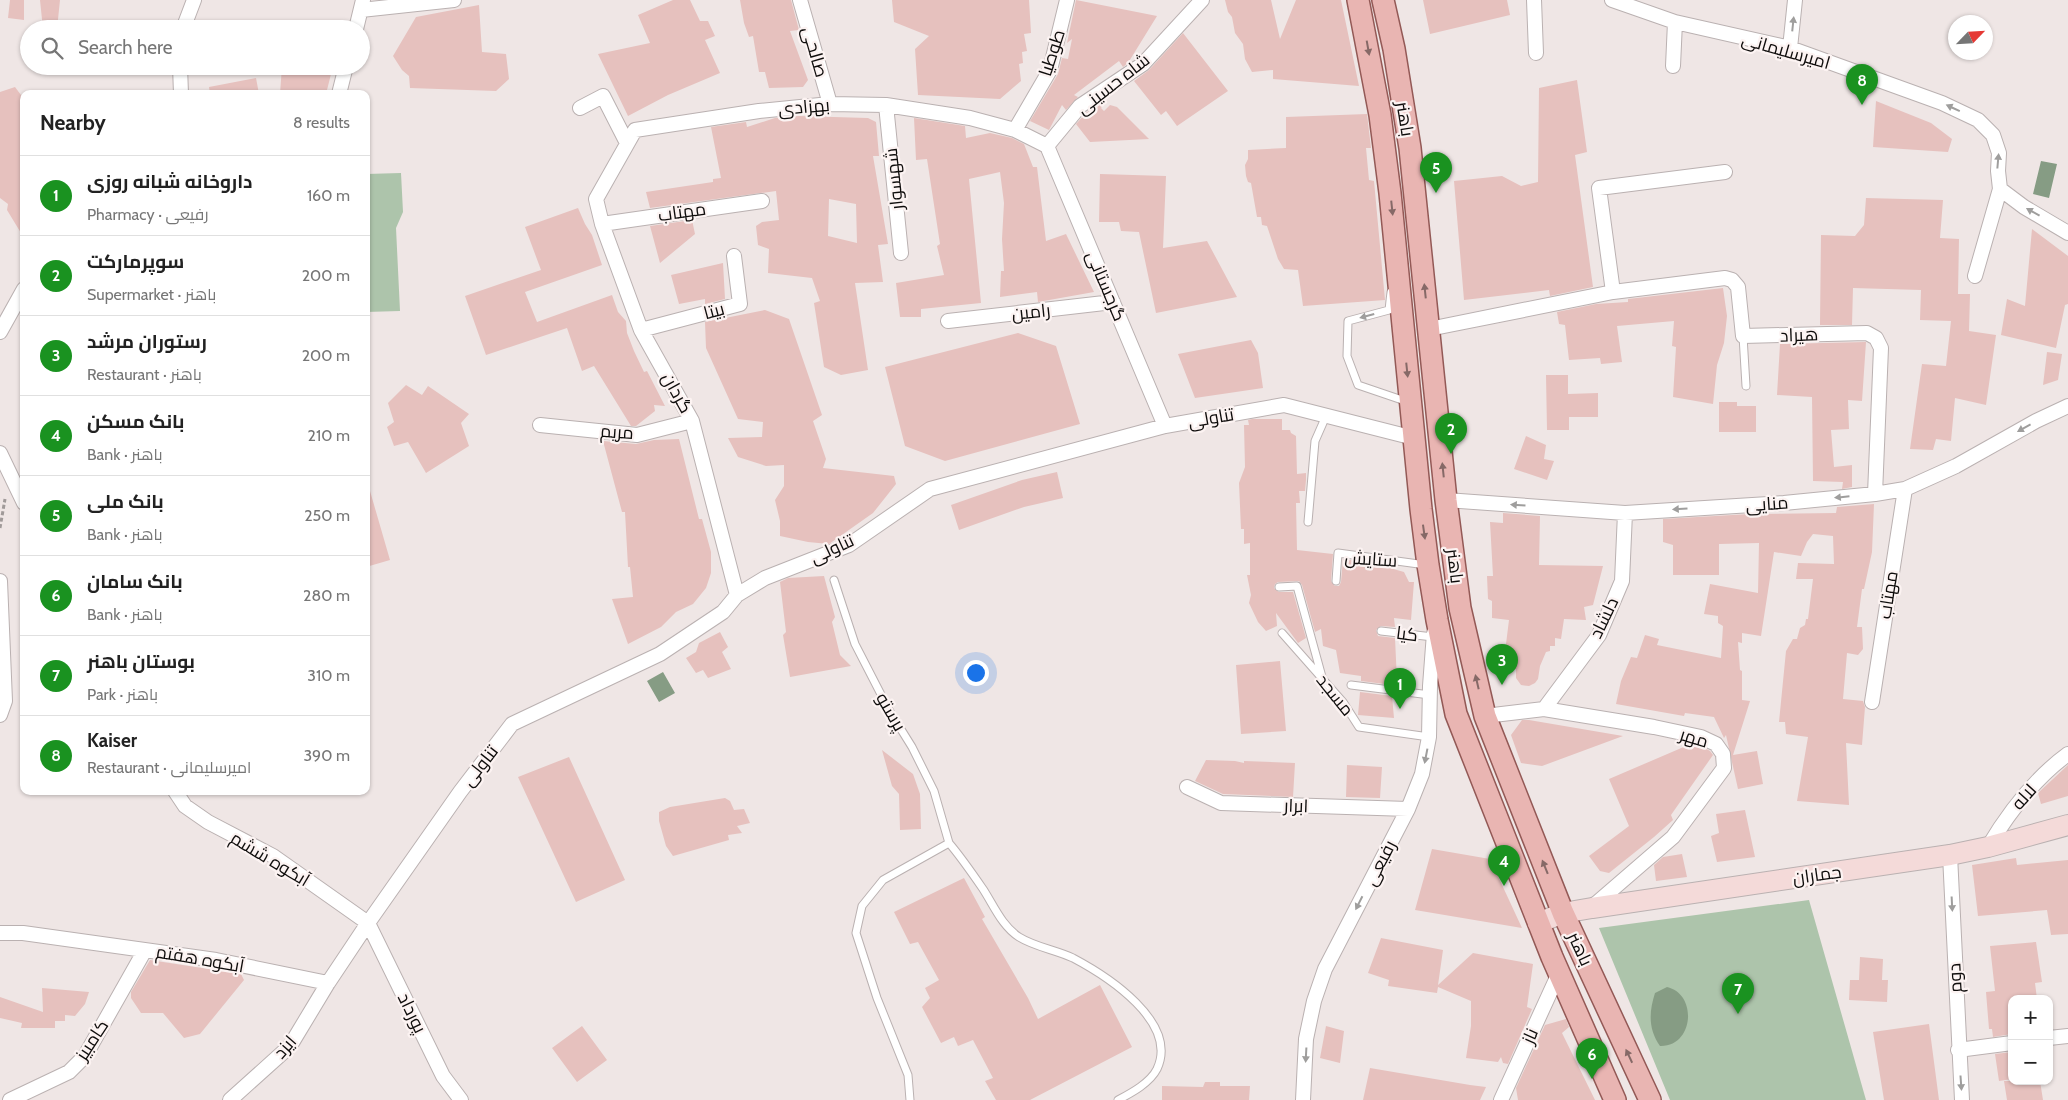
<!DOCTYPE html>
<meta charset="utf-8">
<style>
body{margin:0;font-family:Cabin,Cairo,sans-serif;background:#f2f2f2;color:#222}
.controls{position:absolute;right:15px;bottom:15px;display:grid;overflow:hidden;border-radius:10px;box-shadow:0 1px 4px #0004}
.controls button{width:45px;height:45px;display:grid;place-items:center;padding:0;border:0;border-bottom:1px solid #e0e0e0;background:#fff;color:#222;font:25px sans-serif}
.compass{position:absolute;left:1948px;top:15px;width:45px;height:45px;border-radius:50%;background:#fff;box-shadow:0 1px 4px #0004;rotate:65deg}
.you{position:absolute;left:975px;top:672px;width:18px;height:18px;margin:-12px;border:4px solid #fff;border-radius:50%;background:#1a73e8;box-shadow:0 0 0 8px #1a73e833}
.badge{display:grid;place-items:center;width:32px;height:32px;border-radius:50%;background:#1a9220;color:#fff;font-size:16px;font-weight:700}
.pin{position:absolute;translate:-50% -41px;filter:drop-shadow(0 1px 2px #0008)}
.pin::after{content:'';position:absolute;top:26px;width:18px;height:15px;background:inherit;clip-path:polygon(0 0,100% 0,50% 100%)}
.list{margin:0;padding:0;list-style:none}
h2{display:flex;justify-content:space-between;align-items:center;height:65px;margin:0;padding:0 20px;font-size:21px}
h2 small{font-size:16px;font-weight:400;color:#767676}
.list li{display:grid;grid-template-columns:32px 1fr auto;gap:15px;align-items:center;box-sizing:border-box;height:80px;padding:0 20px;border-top:1px solid #e0e0e0}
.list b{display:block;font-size:19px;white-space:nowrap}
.list p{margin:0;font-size:16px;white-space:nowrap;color:#767676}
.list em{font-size:16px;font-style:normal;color:#767676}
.icon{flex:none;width:28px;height:28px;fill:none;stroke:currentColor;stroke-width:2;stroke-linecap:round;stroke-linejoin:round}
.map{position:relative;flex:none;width:2068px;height:1100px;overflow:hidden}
.search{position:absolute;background:#fff;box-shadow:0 1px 4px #0004;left:20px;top:20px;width:350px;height:55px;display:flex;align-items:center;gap:12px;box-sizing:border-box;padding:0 18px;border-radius:28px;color:#767676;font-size:19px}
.panel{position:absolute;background:#fff;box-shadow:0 1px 4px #0004;left:20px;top:90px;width:350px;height:705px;border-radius:10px}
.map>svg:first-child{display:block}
.green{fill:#adc4ab}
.water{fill:#869c84}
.building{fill:#e6c1be;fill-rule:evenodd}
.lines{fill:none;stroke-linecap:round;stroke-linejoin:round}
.lane-casing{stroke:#bab1b1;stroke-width:9}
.street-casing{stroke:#bab1b1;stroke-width:16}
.secondary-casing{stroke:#bab1b1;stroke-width:22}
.primary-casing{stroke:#935956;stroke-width:24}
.path{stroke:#a09a99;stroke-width:3;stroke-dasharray:4 2.5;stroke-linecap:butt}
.lane{stroke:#fff;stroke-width:7}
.street{stroke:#fff;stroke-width:14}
.secondary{stroke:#f4dad9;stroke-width:20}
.primary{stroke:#e9b5b2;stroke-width:21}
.oneway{fill:#9f9e9d}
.oneway2{fill:#866967}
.labels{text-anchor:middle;stroke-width:4.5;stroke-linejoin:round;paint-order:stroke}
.street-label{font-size:18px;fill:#0e0c0b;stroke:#fcf3f2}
</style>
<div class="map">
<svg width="2068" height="1100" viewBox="0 0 2068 1100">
<rect width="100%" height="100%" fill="#efe6e5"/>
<path class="green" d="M401 173 403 212 396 228 400 311 366 312V174Z
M1809 900 1866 1100H1670L1599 928Z"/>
<path class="water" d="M2041 161 2057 164 2049 198 2033 194Z
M663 672 675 693 659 702 647 681Z
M1667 987C1698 994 1694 1047 1660 1046 1648 1029 1649 1012 1655 993Z"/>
<path class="building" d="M10 0H24V20L8 18Z
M40 0H60L57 29H43Z
M673 0H690L700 21H708L715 36 705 40 720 73 668 95 628 116 598 54 650 43 638 15Z
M740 0H791L799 30 790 31 808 80 803 87 769 88 765 72H759L753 36 749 37 744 23Z
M892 0H1029L1031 33 1024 34 1027 51 1022 52 1023 63 1019 64 1021 81 1000 99 918 95 915 49 929 36 894 22Z
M1076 0 1157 16 1128 63 1123 67 1119 61 1074 95 1078 97 1066 110 1062 105 1049 130 1030 121 1058 74 1062 58 1068 59 1072 39 1067 43Z
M1225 0H1271L1280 39 1296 0H1341L1359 86 1273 79V70L1252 72 1245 59 1243 44 1235 33 1232 17 1228 12Z
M1423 0H1507L1510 15 1430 34Z
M479 5 482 52 506 54 509 79 496 91 410 88 409 76 402 70 393 56 416 17Z
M1183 33 1228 91 1177 126 1166 111 1161 115 1134 81 1149 70Z
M282 66H333L326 94H280Z
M256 78 259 94H210L209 87Z
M1577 80 1587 152 1575 155 1593 287 1550 296 1549 290 1464 300 1454 181 1502 176 1521 186 1538 182 1539 88Z
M15 87 24 99V238L7 210 8 204 0 198V92Z
M1876 101 1931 123 1952 139 1948 152 1873 147Z
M1101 103 1104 104 1101 108 1104 111 1110 105 1117 107 1149 139 1090 142 1076 124 1086 113Z
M1367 114 1371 148H1366L1369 180 1374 181 1385 300 1303 306 1298 270 1284 269 1278 259 1267 226 1262 225 1261 217H1257L1251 183 1248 182 1246 176 1245 165 1248 159V150L1286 148V117Z
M799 116 868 118 876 122 879 156H873L888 244 878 245 883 282 855 283 868 370 841 375 824 367 814 303 820 301 812 278 768 273 769 249 758 245 756 226 762 222 779 220 776 191 650 208 646 192 713 182V179L721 178 711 127 746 122 747 127 775 118ZM829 199 856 204 857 243 828 236Z
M914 118 965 126 966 138 990 133 1012 138 1024 144 1033 167H1037L1046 241 1066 234 1094 292 1038 302 1037 292 1000 297 1001 271H1004L1002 239 1004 203 1000 172 969 179 981 303 921 309V317H900L896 283 944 275 937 246 940 244 927 159 916 160Z
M1100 174 1166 176 1163 248 1207 241 1237 297 1156 313 1139 232 1121 231 1119 222H1099Z
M1866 198 1943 200 1940 238 1959 239 1958 294H1970L1969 331 1996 335 1986 405 1955 398 1951 441 1936 439 1933 450 1910 449 1922 364 1946 366 1951 321 1920 320 1921 290 1853 288 1852 325H1820L1821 235 1855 236 1864 225Z
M578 208 585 224 592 235 602 265 525 292 537 322 612 295 618 312 626 321 627 333 634 351 644 372 647 371 665 406 654 405 655 411 636 426H631L594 366 582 371 567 328 486 355 465 296 541 270 525 227Z
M692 220 695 234 660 263 650 226Z
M2032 229 2068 256V304L2065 305 2056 348 2001 335 2007 299 2025 306Z
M723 263 725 299 705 304V299L679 304 671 275Z
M1723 288 1727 316 1724 343 1717 365 1713 404 1673 397 1676 347 1672 346 1674 321 1617 326 1622 362 1601 364 1600 358 1569 360 1565 325 1559 324 1557 312 1596 304 1628 302V299Z
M765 310 789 319 822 415 813 421 826 459 823 468 894 476 896 484 873 513 829 544 808 542 780 536V521L775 500 784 486V465L766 466 738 457 728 438 762 437 763 422 738 419 706 348 705 322Z
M1018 333 1056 346 1080 424 945 461 905 446 885 367Z
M1251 340 1258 353 1263 388 1195 398 1178 354Z
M1866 342 1862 401 1848 400 1849 429 1831 430 1834 467 1852 465V487L1842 489 1843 482 1813 481 1812 397 1777 395 1780 344Z
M2047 352 2062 354 2058 380 2043 385Z
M1546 375H1568V394L1598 393V417H1569V430H1547Z
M406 385 422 395 428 386 469 414 461 423 469 446 426 473 408 442 394 446 387 427 394 422 388 403Z
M1719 402H1737V406H1756V432H1719Z
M1252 419H1282V430H1290L1291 433 1296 436 1297 474 1306 473V480L1305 491H1299L1300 503H1296L1297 550 1333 554 1331 581 1335 586H1339L1341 582 1343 559 1372 563 1404 572 1409 582H1414L1411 620 1394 618 1395 627 1381 626 1376 630 1378 636 1395 638 1397 681 1391 680 1392 685 1361 681V676L1340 673 1336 650 1323 646 1321 629 1315 632 1302 585 1299 581 1278 582 1275 584 1274 588 1279 592H1293L1306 638 1298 643 1276 613 1277 626 1266 631 1258 622 1249 603 1251 595 1247 575H1250V543L1244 544V529H1241L1239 483 1245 467 1244 425H1249L1248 420Z
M1526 436 1546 445 1544 459 1554 461 1547 480 1514 469Z
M679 439 699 519H702L711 552V573L706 588 693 604 676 612 661 627 628 644 612 599 633 597 630 567H628L625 512H622L603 441 636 444 654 440Z
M1057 472 1063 498 1024 507 959 530 951 505 1022 480Z
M370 491 390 560 366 567V492Z
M1874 504 1872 552 1864 589H1862L1857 627H1862L1863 649 1858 655 1847 653 1843 699 1863 701 1865 707 1862 745 1846 743 1849 805 1797 801 1808 737 1786 734 1785 722H1779L1786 651 1793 639H1797L1800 628 1805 625 1806 619H1808L1813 579H1796L1798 563 1834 564 1833 536 1813 534 1807 542 1801 556 1774 552 1761 636 1742 633V643L1738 642 1740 670 1742 671V700L1750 701 1733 755 1757 751 1763 784 1738 789 1726 735 1724 738 1714 717 1685 713 1684 716 1616 704 1621 681 1631 657 1637 658 1645 635 1659 639 1657 645 1721 658 1723 626 1718 623V616L1704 614 1710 584 1758 593 1759 543 1719 544V575H1673V545L1663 542V519L1750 514 1836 513 1837 507Z
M1503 513 1540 516 1539 565 1603 566 1593 605 1584 607 1586 620 1564 619 1561 639 1555 638V646H1550V651L1546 652 1540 666 1538 679 1535 683 1529 686 1521 685 1516 678V669L1508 667 1504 660 1509 620 1492 618V601L1488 599 1487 576H1493L1490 522 1503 523Z
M824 576 835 617 832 622 840 655 851 666 790 677 783 635 786 632 780 582 788 578Z
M720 632 728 647 722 652 731 669 708 678 703 670 696 673 686 658 696 652 699 643Z
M1280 661 1286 731 1241 734 1236 665Z
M1360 692 1392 696 1394 718 1358 715Z
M1522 720H1529L1623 736 1542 766 1521 763 1511 735Z
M1686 746 1703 747 1710 751 1713 755 1671 815 1673 820 1654 837 1609 873 1600 871 1589 856 1629 826 1609 779Z
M882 750 913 774 920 794 921 829 900 830 899 794 892 786Z
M569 757 625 880 576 902 518 777Z
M1206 760 1235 761 1244 763V761L1295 763 1293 797 1223 794 1195 781Z
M1347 765 1382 767 1380 798 1346 797Z
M2068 765V796L2041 804 2038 793Z
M725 798 730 801 734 810 744 809 750 823 737 826 742 833 728 835 729 840 673 856 666 846 659 821V812L670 807Z
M1745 810 1755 857 1717 862 1711 836 1719 833 1716 814Z
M1432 849 1490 859 1522 928 1415 910Z
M1682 854 1687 877 1656 881 1654 865 1663 857Z
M2016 858 2017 865 2068 860V934L2051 935 2047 910 1978 916 1972 865Z
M964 878 985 917 982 919 1028 998 1038 1019 1100 985 1132 1047 1030 1100H996L985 1081 993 1078 973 1040 958 1046 954 1037 941 1043 922 1007 930 998 925 988 939 980 918 942 910 944 894 912Z
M1381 938 1443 950 1438 985 1473 953 1533 964 1527 1007 1532 1009 1508 1064 1503 1063 1501 1057 1498 1062 1466 1058 1471 1026V1001L1438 987 1437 993 1388 986 1389 980 1368 973Z
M2036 942 2042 982 2035 983 2037 999H2012V1034L1993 1037 1992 1029H1989L1986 992 1995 991 1990 946Z
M1860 957 1883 959 1882 980H1888L1887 1002 1849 1000 1850 980H1859Z
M150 960 241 974 244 980 200 1034 184 1038 163 1013H141L131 998V992Z
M42 988 89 992 85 1004 75 1016 65 1015V1021H55V1028H21L22 1023 0 1018V997L43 1012Z
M1566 1019 1569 1027 1562 1033 1595 1100H1518L1516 1088 1545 1025Z
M1929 1024 1939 1100H1884L1873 1032Z
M582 1026 607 1060 577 1082 552 1048Z
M1326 1026 1344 1031 1340 1063 1320 1058Z
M2012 1052V1079L1999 1081 1995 1054Z
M1370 1068 1470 1085 1486 1087 1480 1100H1363Z
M2004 1081H2040L2043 1100H2007Z
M1205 1082H1220V1086H1250L1249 1100H1162V1086L1203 1087Z"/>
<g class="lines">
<defs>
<path id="lane" d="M1391 292 1389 310 1348 321 1347 356 1358 385 1408 402
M1743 336 1746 386
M1308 522 1315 441 1326 416
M834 580 855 644 889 710 912 747 934 791 949 843
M1336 581 1338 553 1426 565
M1279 587 1297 586 1322 677
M1381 631 1433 637
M1282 633 1343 702 1359 727 1429 737
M1351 685 1430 695
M910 1100 908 1075 877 998 856 933 862 906 883 880 949 843C961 857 972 873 983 889 994 906 1002 926 1019 937 1035 947 1056 950 1073 958 1107 976 1179 1022 1157 1069 1150 1083 1131 1093 1118 1100"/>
<path id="street" d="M800 0 830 104
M1534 0 1536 53
M1612 0 1675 22 1790 48 1942 103 1978 120 1993 135 1999 153 1998 171 2000 189 2024 207 2068 233
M361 10 454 0
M183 29 194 0
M356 29 363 0
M1790 48 1795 0
M180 66 181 94
M1673 66 1675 22
M339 94 346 66
M886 105 901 253
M580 108 603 96 627 143
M1015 130 1050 70 1067 0
M1047 146 1165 426
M1047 146 1080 106 1143 64 1202 0
M602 224 762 201
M1975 276 2000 189
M1613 292 1599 188 1725 172
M948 321 1113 302
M1429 329 1613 292 1725 278 1732 280 1738 287 1743 336 1867 333 1876 338 1881 348 1875 494
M641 330 740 304 734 256
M0 332 24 289
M540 425 637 435 692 421
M0 453 24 503
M1446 500 1625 513 1784 503 1875 494 1905 489 1956 466 2036 421 2068 406
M0 581 5 701 0 715
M737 595 692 421 641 330 602 224 596 199 635 130 759 111 830 104 886 105 970 118 1015 130 1047 146
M1872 702 1905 489
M1544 709 1599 635 1622 581 1625 513
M1485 716 1544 709 1654 727 1701 737 1716 744 1723 754 1724 768 1673 837 1592 907
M1187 787 1221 803 1408 809
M175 791 185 806 208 822 273 856 368 923 443 1076 461 1100
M1988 847C2009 812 2035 778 2068 754
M1950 855 1962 1100
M0 933H23L216 960 328 983
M2049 1038 2068 1036
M1958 1050 2012 1043
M10 1100 69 1072 85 1056 145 950
M230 1100 290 1046 328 983 368 923 460 792 512 724 660 654 723 612 737 595 765 578 849 545 930 489 1165 426 1284 405 1414 438
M1303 1100 1306 1039 1314 1001 1325 969 1408 809 1422 774 1429 737 1430 686 1434 633
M1501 1100 1559 973"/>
<path id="secondary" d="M1538 923 1563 913 1592 908 1950 855 1988 847 2068 825"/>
<path id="primary" d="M1358 0 1380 115 1390 193 1421 509 1428 565 1437 620 1456 714 1552 957 1615 1100
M1383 0 1394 49 1410 148 1446 500 1460 608 1485 716 1563 913 1650 1100"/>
</defs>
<use href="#lane" class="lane-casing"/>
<use href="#street" class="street-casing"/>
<use href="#secondary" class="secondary-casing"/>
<use href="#primary" class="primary-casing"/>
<path class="path" d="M0 528 5 499"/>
<use href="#lane" class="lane"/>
<use href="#street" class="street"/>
<use href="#secondary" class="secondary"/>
<use href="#primary" class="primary"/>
</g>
<defs><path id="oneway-solid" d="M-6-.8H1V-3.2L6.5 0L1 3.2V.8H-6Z" transform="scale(1.25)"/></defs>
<g class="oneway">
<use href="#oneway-solid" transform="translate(1793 24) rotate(-84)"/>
<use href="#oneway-solid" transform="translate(1953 108) rotate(-155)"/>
<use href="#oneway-solid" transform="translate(1998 161) rotate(-85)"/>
<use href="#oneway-solid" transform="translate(2033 212) rotate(-151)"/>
<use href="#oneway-solid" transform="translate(1367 316) rotate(165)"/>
<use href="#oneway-solid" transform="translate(2024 428) rotate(151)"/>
<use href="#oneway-solid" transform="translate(1842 497) rotate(174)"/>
<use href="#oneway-solid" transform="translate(1518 505) rotate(-176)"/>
<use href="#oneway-solid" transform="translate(1680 509) rotate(177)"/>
<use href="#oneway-solid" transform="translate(1426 756) rotate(101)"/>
<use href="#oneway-solid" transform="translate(1359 903) rotate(117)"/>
<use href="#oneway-solid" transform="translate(1952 904) rotate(87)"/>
<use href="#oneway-solid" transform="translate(1306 1055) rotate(93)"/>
<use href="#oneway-solid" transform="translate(1961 1083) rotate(86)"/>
</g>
<g class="oneway2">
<use href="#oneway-solid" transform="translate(1368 48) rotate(80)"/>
<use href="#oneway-solid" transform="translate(1392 208) rotate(84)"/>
<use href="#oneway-solid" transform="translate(1425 291) rotate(-96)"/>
<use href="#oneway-solid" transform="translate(1407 370) rotate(84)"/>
<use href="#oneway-solid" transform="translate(1443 470) rotate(-96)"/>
<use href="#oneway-solid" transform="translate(1424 532) rotate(82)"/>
<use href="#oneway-solid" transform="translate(1477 682) rotate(-103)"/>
<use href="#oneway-solid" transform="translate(1545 867) rotate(-112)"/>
<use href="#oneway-solid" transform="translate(1629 1056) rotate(-115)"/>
</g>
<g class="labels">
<g class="street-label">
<text transform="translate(1786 51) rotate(16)" y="6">امیرسلیمانی</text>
<text transform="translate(815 52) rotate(74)" y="6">صالحی</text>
<text transform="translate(1052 53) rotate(-72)" y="6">طوطیا</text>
<text transform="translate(1113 84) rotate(-38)" y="6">شاه حسینی</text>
<text transform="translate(804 107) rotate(-5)" y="6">بهزادی</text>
<text transform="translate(1405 119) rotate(81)" y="6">باهنر</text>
<text transform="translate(894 179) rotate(-96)" y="6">شهسوار</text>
<text transform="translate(682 212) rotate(-8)" y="6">مهتاب</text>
<text transform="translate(1106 286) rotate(67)" y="6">گرجستانی</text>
<text transform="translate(714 311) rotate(-15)" y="6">بیتا</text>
<text transform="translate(1031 312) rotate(-6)" y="6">رامین</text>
<text transform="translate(1799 335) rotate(-2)" y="6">هیراد</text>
<text transform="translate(677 393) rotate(61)" y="6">گردان</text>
<text transform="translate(1211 418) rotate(-10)" y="6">تناولی</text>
<text transform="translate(617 432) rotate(4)" y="6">مریم</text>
<text transform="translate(1767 504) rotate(-4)" y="6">منایی</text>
<text transform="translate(832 549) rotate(-25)" y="6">تناولی</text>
<text transform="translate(1371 559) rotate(4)" y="6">ستایش</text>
<text transform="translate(1455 566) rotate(83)" y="6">باهنر</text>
<text transform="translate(1888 595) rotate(-81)" y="6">مهتاب</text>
<text transform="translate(1604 618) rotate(-64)" y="6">دلشاد</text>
<text transform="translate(1407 634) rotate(7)" y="6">کیا</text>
<text transform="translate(1335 695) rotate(51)" y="6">مسجد</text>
<text transform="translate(891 712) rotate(60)" y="6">پرستو</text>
<text transform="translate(1694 738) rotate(17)" y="6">مهر</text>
<text transform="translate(480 766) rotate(-52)" y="6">تناولی</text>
<text transform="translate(2024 797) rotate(-48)" y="6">لاله</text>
<text transform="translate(1296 806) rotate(2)" y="6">ابرار</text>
<text transform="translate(270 859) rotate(31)" y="6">آبکوه ششم</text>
<text transform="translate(1380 863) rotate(-63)" y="6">رفیعی</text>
<text transform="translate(1817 875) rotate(-8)" y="6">جماران</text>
<text transform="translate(1580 949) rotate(65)" y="6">باهنر</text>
<text transform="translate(200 959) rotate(10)" y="6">آبکوه هفتم</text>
<text transform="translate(1955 978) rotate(-93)" y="6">دوم</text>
<text transform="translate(412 1013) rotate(64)" y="6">پورداد</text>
<text transform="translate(1530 1036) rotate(-66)" y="6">ناز</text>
<text transform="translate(92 1040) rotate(-57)" y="6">کامبیز</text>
<text transform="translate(285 1047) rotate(-49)" y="6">ایزد</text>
</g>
</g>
</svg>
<div class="controls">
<button>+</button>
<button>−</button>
</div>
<svg class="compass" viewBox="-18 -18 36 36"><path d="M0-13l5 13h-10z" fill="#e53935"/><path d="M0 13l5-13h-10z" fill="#767676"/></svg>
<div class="you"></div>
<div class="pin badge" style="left:1400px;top:709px">1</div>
<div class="pin badge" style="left:1451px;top:454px">2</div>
<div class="pin badge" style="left:1502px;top:685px">3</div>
<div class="pin badge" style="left:1504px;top:886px">4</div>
<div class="pin badge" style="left:1436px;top:193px">5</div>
<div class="pin badge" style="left:1592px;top:1079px">6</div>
<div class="pin badge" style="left:1738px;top:1014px">7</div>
<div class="pin badge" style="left:1862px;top:105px">8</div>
<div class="search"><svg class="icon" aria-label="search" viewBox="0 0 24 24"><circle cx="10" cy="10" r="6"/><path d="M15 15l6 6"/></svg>Search here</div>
<section class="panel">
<h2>Nearby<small>8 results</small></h2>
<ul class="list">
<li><span class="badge">1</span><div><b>داروخانه شبانه روزی</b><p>Pharmacy · رفیعی</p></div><em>160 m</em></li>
<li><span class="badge">2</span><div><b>سوپرمارکت</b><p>Supermarket · باهنر</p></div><em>200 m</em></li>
<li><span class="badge">3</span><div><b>رستوران مرشد</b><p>Restaurant · باهنر</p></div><em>200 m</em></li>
<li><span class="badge">4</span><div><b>بانک مسکن</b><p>Bank · باهنر</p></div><em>210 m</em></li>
<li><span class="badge">5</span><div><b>بانک ملی</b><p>Bank · باهنر</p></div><em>250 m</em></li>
<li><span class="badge">6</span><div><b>بانک سامان</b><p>Bank · باهنر</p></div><em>280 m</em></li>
<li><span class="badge">7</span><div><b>بوستان باهنر</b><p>Park · باهنر</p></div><em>310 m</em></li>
<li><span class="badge">8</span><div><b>Kaiser</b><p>Restaurant · امیرسلیمانی</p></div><em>390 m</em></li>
</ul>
</section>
</div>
